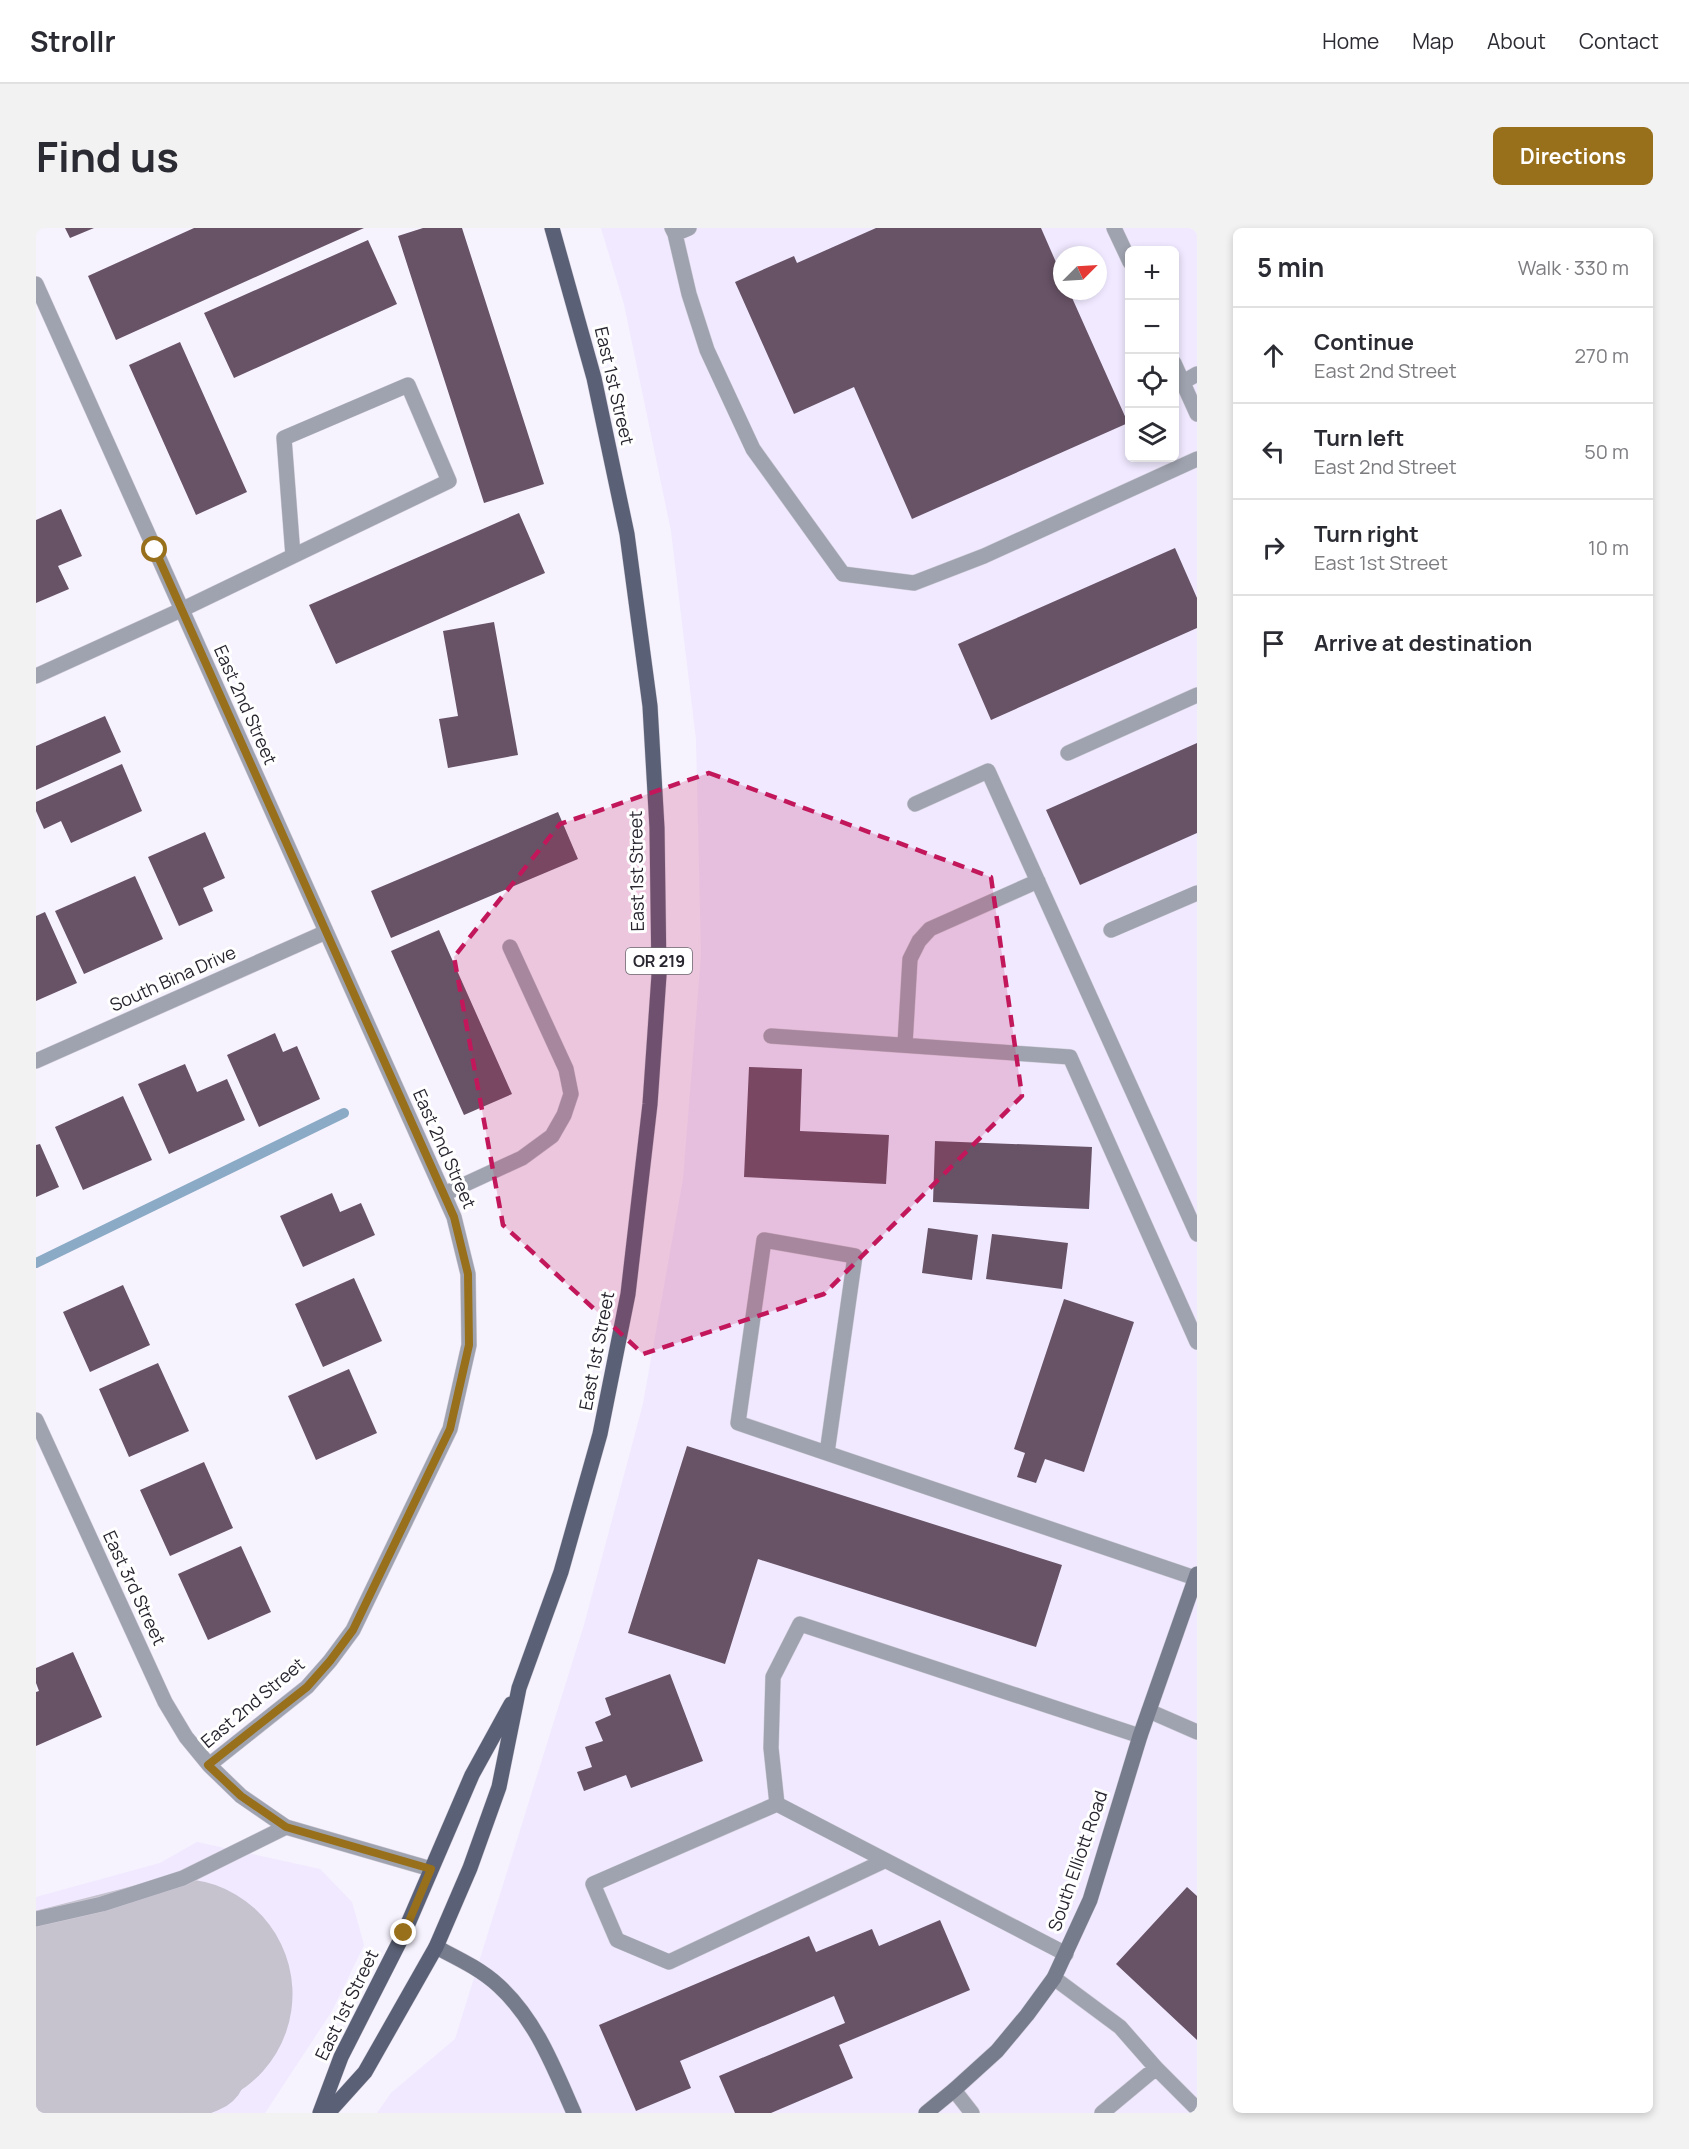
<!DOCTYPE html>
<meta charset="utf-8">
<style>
body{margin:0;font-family:Manrope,sans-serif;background:#f2f2f3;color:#2b2b33}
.controls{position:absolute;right:18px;top:18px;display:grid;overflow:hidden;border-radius:9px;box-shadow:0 3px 9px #0003}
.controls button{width:54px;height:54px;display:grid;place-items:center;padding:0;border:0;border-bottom:2px solid #e1e1e2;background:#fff;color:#2b2b33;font:30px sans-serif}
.compass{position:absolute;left:1017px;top:18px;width:54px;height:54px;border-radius:50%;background:#fff;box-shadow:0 3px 9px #0003;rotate:66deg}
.stop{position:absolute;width:18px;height:18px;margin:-14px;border:4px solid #98701c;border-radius:50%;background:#fff}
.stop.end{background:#98701c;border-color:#fff;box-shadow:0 2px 6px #0008}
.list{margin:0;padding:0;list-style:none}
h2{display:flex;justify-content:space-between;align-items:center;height:78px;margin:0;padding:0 24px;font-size:26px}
h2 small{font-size:20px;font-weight:400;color:#7c7c81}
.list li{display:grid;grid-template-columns:39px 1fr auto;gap:18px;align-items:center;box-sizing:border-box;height:96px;padding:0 24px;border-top:2px solid #e1e1e2}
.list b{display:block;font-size:22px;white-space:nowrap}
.list p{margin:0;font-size:20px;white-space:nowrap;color:#7c7c81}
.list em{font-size:20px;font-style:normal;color:#7c7c81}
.icon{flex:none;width:33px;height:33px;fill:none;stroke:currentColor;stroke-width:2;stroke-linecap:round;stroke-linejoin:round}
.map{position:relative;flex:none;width:1161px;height:1885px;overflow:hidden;border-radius:9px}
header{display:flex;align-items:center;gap:36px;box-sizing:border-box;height:84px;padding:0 30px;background:#fff;border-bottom:2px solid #e1e1e2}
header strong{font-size:28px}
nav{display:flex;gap:33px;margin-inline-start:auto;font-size:21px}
.intro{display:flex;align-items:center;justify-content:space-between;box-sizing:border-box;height:144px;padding:0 36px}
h1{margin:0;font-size:42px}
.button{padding:15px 27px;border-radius:9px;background:#98701c;color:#fff;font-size:21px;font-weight:700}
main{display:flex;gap:36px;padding:0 36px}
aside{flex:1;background:#fff;border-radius:9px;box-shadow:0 3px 9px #0003}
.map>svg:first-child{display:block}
.built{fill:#f0e9ff;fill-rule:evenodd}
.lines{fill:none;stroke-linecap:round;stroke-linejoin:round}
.stream{stroke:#8aaac5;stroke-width:10}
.taxiway{stroke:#c6c2ce;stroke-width:93}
.runway{stroke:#c6c2ce;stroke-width:231}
.building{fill:#685366}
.lane-casing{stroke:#d1cdd9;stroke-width:16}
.street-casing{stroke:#d1cdd9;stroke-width:16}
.secondary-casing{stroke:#d1cdd9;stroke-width:16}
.primary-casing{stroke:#d1cdd9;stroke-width:16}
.lane{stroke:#9fa3af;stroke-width:15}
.street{stroke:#9fa3af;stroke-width:15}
.secondary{stroke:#777c8d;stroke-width:15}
.primary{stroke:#5a6075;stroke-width:15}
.route{stroke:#98701c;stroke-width:8}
.marked{fill:#c2185b;fill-opacity:0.2;stroke:#c2185b;stroke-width:4.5;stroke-dasharray:12 8;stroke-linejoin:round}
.labels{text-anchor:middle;stroke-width:6;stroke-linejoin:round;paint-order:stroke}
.shield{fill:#fff;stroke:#69676e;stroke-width:1.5}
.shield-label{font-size:16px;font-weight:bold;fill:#292630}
.street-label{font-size:18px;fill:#292630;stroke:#fff}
</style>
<header>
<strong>Strollr</strong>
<nav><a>Home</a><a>Map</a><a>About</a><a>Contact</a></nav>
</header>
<div class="intro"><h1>Find us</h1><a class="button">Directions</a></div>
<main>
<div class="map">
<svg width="1161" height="1885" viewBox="0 0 1161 1885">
<rect width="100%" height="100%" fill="#f6f2fe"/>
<path class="built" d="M565 0H1161V1885H341L355 1865 419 1811 548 1397 607 1176 647 951 665 727 660 511 635 303 588 76ZM1094 22H1138V230H1094ZM1026 27H1062V63H1026Z
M161 1614 284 1641 316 1674 328 1717 296 1783 229 1885H0V1669L124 1635Z"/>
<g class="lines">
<path class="stream" d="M0 1035 308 885"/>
<path class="taxiway" d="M0 1832 22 1855 52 1874 114 1859 165 1839 174 1820 165 1786 141 1766"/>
<path class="runway" d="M0 1802 141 1766"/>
</g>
<path class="building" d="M29 0H58L34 10Z
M158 0H328L80 112 52 48Z
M387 0H426L508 256 448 275 362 8Z
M840 0H1005L1026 48V63H1033L1092 195 876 291 818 159 758 186 699 54 758 28 761 35Z
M332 12 361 76 198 150 168 85Z
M144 114 211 264 160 287 93 137Z
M25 281 46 328 22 338 33 361 0 375V292Z
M483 285 509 345 300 436 273 377Z
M1139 320 1161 370V400L955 492 922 416Z
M458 394 482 527 412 540 403 491 422 488 407 403Z
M69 488 85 524 0 562V518Z
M1161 515V605L1044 657 1010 582Z
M86 536 106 583 35 615 25 593 8 601 0 583V574Z
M522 584 542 631 355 710 335 663Z
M169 604 189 650 167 660 177 683 143 698 112 629Z
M99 648 127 711 48 746 19 683Z
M9 684 41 755 0 773V688Z
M403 702 476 866 428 887 355 723Z
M239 805 247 824 261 818 284 871 223 899 191 827Z
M149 836 161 864 191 851 209 892 133 926 102 856Z
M713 839 766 841 764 903 853 907 850 956 708 949Z
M87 868 116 932 47 962 19 899Z
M899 913 1056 919 1053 981 897 974Z
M4 916 23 959 0 969V917Z
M296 965 304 984 325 975 339 1007 267 1039 244 988Z
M892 1000 942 1007 936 1052 886 1045Z
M956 1006 1032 1015 1026 1061 950 1051Z
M318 1050 346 1113 287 1139 259 1076Z
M87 1057 114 1117 54 1144 27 1084Z
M1028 1071 1098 1094 1048 1244 1009 1231 1000 1255 981 1249 989 1225 978 1221Z
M122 1135 153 1203 93 1229 63 1161Z
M313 1141 341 1205 280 1232 252 1168Z
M651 1218 1026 1337 1000 1419 722 1331 689 1436 592 1405Z
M168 1234 197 1300 134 1328 104 1262Z
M205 1318 235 1384 172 1412 142 1346Z
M37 1424 66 1489 0 1518V1464L3 1463 0 1455V1440Z
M634 1446 667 1533 595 1560 590 1547 548 1563 541 1544 556 1539 549 1519 567 1513 559 1494 575 1487 569 1470Z
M1151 1659 1161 1668V1812L1080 1736Z
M904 1692 934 1762 803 1817 817 1850 735 1885H699L683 1848 809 1795 798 1768 644 1833 655 1860 600 1883 563 1797 773 1708 780 1724 836 1701 843 1718Z"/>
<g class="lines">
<defs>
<path id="lane" d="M636 0 639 6 653 0
M639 6 653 66 671 122 717 221 807 346 878 355 948 328 1161 231
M1147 154 1161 146
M372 157 413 253 257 328 248 210Z
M145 382 257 328
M1032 525 1161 467
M879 576 952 543 1161 1006
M1075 702 1161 665
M735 808 1034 829 1161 1114
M869 816 874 731 883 713 894 701 1002 653
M408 966 486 930 516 908 528 887 535 866 530 841 474 719
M791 1225 819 1028 728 1012 702 1195 1159 1350
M1113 1483 1161 1504
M741 1576 557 1656 581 1712 633 1734 848 1633
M0 1691 66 1676 147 1650 250 1599
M1030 1726 741 1576 735 1520 737 1449 764 1396 1104 1508
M1018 1750 1084 1799 1120 1840 1161 1881
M918 1862 936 1885
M1066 1885 1120 1840"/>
<path id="street" d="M1078 0 1094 34
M0 56 418 989 432 1046 433 1117 414 1201 317 1402 294 1433 271 1459 173 1537
M1138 135 1161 186
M0 448 145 382
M0 833 290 704
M0 1192 129 1474 150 1509 173 1537 205 1568 250 1599 395 1641"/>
<path id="secondary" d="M400 1719C421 1730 445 1741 463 1758 500 1792 518 1840 538 1885
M890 1885 918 1862 961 1823 991 1787 1018 1750 1054 1672 1104 1508 1161 1346"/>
<path id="primary" d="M284 1885 305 1829 368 1705 436 1547 475 1476
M292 1885 329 1844 400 1719 434 1640 463 1559 483 1460 525 1344 564 1206 592 1066 614 876 623 747 621 600 614 478 591 306 558 150 516 0"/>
</defs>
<use href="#lane" class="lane-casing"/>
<use href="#street" class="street-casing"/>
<use href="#secondary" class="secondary-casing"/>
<use href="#primary" class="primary-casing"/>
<use href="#lane" class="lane"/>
<use href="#street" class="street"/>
<use href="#secondary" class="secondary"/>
<use href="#primary" class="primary"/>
</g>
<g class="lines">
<path class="route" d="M119 322 418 989 432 1046 433 1117 414 1201 317 1402 294 1433 271 1459 172 1537 205 1568 250 1599 395 1641 368 1705"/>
</g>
<path class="marked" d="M673 545 955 649 986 868 788 1066 607 1126 467 997 418 729 524 596Z"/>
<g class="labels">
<rect class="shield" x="590" y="720" width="66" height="26" rx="4.5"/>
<g class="shield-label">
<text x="623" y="739">OR 219</text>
</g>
<g class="street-label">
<text transform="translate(578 158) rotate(77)" y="6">East 1st Street</text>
<text transform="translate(209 477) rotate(66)" y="6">East 2nd Street</text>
<text transform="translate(601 643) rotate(-91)" y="6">East 1st Street</text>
<text transform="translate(137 751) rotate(-24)" y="6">South Bina Drive</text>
<text transform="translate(408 921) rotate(66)" y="6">East 2nd Street</text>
<text transform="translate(561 1123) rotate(-79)" y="6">East 1st Street</text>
<text transform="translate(98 1360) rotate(65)" y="6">East 3rd Street</text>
<text transform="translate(217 1475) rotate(-40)" y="6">East 2nd Street</text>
<text transform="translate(1042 1633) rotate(-71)" y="6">South Elliott Road</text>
<text transform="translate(311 1777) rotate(-64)" y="6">East 1st Street</text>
</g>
</g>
</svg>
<div class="controls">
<button>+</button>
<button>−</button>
<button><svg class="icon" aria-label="locate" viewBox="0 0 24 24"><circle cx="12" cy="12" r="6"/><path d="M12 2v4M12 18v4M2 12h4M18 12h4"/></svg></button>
<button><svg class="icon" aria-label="layers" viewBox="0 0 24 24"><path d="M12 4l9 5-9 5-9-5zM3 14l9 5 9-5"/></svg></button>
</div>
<svg class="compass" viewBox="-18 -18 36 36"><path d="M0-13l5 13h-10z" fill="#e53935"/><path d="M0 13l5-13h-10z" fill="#7c7c81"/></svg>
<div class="stop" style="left:119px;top:322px"></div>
<div class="stop end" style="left:368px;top:1705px"></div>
</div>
<aside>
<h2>5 min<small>Walk · 330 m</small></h2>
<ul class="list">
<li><svg class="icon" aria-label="ahead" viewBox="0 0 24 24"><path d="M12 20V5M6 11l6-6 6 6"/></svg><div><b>Continue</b><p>East 2nd Street</p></div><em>270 m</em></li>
<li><svg class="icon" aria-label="left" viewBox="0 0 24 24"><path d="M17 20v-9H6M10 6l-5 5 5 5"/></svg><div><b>Turn left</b><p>East 2nd Street</p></div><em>50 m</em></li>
<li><svg class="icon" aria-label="right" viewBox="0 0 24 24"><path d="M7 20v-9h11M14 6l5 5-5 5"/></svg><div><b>Turn right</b><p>East 1st Street</p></div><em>10 m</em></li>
<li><svg class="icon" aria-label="arrive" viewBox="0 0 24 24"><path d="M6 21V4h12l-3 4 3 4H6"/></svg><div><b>Arrive at destination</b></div></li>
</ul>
</aside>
</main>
